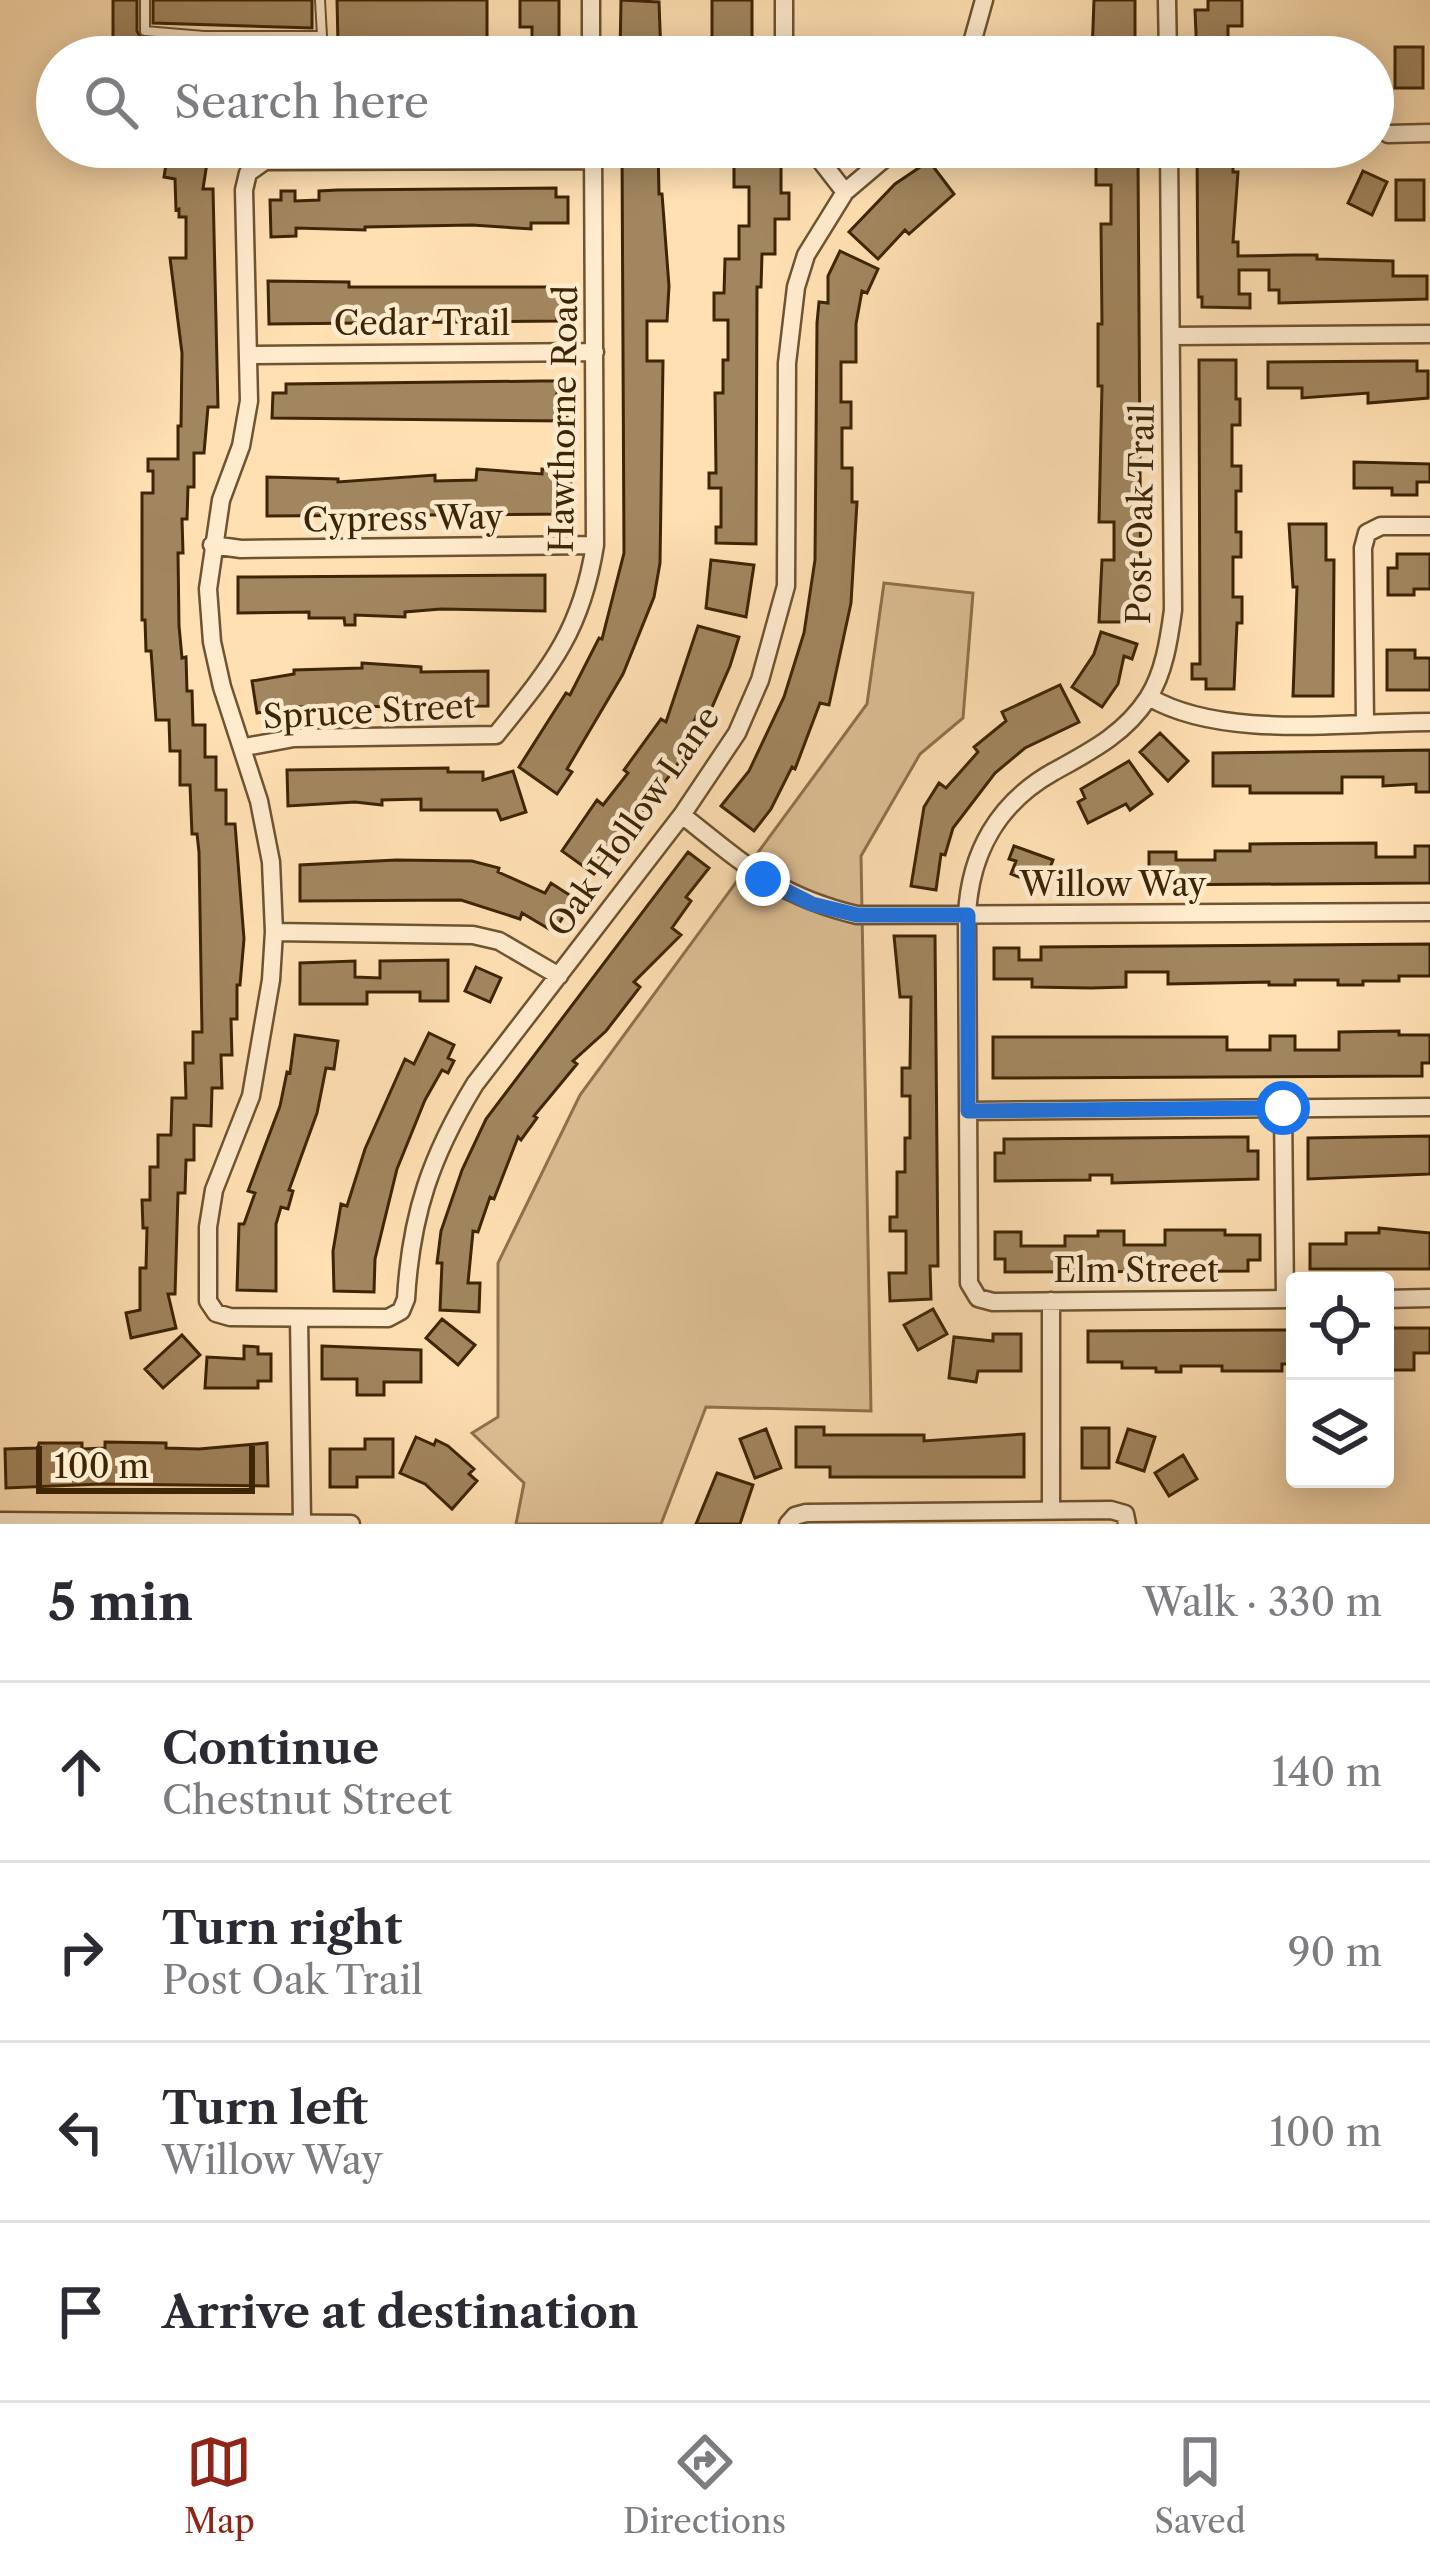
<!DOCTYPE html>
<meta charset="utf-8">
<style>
body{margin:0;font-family:"Libre Caslon Text",serif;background:#f7f7f7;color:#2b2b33}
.controls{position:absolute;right:36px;bottom:36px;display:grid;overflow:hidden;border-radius:12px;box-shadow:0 6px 30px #0003}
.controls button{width:108px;height:108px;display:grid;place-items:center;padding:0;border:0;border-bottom:3px solid #e1e1e2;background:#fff;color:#2b2b33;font:60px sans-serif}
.scale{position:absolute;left:36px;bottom:30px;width:219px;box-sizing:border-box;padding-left:12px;border:6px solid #3d2505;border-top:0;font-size:33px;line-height:42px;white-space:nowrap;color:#3d2505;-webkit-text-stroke:9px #ffebce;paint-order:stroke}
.stop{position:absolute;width:36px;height:36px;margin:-27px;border:9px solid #1a73e8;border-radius:50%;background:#fff}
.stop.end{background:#1a73e8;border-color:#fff;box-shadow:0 3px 12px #0008}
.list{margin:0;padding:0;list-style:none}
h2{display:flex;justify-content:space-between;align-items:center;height:156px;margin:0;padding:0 48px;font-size:51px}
h2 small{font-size:39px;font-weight:400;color:#7c7c81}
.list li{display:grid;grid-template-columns:78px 1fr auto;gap:36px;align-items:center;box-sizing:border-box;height:180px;padding:0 48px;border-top:3px solid #e1e1e2}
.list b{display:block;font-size:45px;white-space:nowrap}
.list p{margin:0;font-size:39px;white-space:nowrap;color:#7c7c81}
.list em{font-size:39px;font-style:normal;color:#7c7c81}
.icon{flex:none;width:66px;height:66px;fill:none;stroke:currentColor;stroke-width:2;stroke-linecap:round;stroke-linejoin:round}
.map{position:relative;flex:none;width:1430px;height:1524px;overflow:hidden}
.search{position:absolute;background:#fff;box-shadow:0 6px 30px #0003;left:36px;right:36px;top:36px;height:132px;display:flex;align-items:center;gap:30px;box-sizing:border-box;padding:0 42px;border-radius:66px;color:#7c7c81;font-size:45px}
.sheet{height:876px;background:#fff}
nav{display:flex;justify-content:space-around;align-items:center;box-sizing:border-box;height:168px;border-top:3px solid #e1e1e2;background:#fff;font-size:33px;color:#7c7c81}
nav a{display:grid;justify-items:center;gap:6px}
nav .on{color:#8f2418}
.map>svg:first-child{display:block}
.green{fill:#dec095;stroke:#8e724d;stroke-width:3}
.building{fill:#a2865f;stroke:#3d2505;stroke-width:3}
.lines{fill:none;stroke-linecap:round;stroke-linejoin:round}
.service-casing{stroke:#6e5430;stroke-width:12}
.minor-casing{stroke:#6e5430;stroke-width:21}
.service{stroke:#ffebce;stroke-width:8}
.minor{stroke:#ffebce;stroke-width:16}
.route{stroke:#1a73e8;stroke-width:15}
.labels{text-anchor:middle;stroke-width:9;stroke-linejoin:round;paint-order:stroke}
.street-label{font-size:33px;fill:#3d2505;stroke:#ffebce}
</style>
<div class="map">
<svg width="1430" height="1524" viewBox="0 0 1430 1524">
<rect width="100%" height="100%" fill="#ffe0b3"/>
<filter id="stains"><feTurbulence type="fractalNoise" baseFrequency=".00167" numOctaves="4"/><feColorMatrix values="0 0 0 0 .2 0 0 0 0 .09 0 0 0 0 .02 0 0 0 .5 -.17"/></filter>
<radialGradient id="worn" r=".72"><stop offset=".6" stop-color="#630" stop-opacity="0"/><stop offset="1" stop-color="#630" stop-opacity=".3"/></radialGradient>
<path class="green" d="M884 583 973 593 963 718 920 754 861 856 871 1411 706 1407 661 1524H516L524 1483 472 1433 498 1417V1263L580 1095 867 704Z"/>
<path class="building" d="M113 0H137V31L141 38 204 44H338L337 0H487V57H113Z
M153 0H312V28L153 23Z
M520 0H559V57H532V27H520Z
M621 0 659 2 661 56H620Z
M712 0H752V55H712Z
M1094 0H1135V54H1092Z
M1208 0H1242V26H1228V57H1197L1195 10H1208Z
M1395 47H1423V88H1395Z
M622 147H658L659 194H662L669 286 667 321H647V361H663L660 563 654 597 623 674 567 769 572 772 557 794 519 767 566 693 570 695 599 638 602 639 624 553Z
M734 147H766V160H781V193H789V219H775V254H762L761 287H757L756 544 716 543V527H721V488H709V473H716L715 393H723V360H728V320H714V293H724L725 259H739V226H749V187H734Z
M1096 147H1124V158H1138L1141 622H1099L1102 560H1114V522H1099L1102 386H1098V324H1102L1101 224H1111V185H1096Z
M1197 147H1233V172H1238L1233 242H1238V256L1293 255H1317V259L1393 261V276H1427V299L1279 303V290H1269V270H1239V294H1250V308L1202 307V297H1198Z
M168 151 208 156 203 189H213L218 407H208L204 453H194V487H188L187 519H182L183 553H178L179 626 182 658 186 657 187 691H192L193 725H205V757H216V790H226V824H235L244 939 240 985H237V1019H231L232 1055H221L222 1088H212L211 1126 194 1125V1160H186L185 1193H178L175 1294H168L176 1328 131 1338 126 1313 140 1310V1268H146L147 1228H143L142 1200H150V1167H158V1135H171L172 1098H186L185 1063H193V1032H202L199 852 197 834H192L190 785H180V751H170L169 720H156L151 651H146L145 620H142V493H153V471H148V459H178V426H181L182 353 170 258H186V217H179V209L176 210 175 179 164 177Z
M929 161 954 194 909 234 905 230 878 259 849 232 895 184Z
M1363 171 1387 182 1372 215 1348 203Z
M1396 180H1424V220H1396Z
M556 188V197H568V223H531V229L472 225 365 227V230L296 228V236L271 237 270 200H281V191H295V201L319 200V191L338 190Z
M840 251 878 269 867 293 862 291 856 324V362H841V402H851V428H842V468H852V502H857L851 603 829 705 820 703 795 769 792 767 771 809 754 831 721 806 749 771 784 697 804 633 815 560 817 323 819 302 828 303V276Z
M268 281 349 282V287H568V313H557V321L269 324Z
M1199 360H1236V399H1240V425H1232V466H1241V491H1236V532H1241V557H1233V597H1242V623H1237L1234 689H1206V679H1192V664H1200Z
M1402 361H1417V371H1428V398L1368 403V393L1302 398V388H1268V362Z
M541 381H558L557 394H568L567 421 272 418 273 393H286V384Z
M1354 462 1430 464V482H1417V495H1392V488H1354Z
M477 469 542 474V469L571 470 570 514 267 516V477L338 479V482L435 475V481L476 480Z
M1289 524H1326V560H1334L1333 696H1293L1297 587H1293Z
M1397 554H1430V589H1414V595H1388V568H1397Z
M711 560 754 565 746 617 706 608Z
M545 575V611L441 609 405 612V617L355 615V625H345L344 618H309V612L238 613V577Z
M698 626 739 637 730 666 706 721 696 717 687 737 692 740 674 770 594 874 562 851 597 800 603 805 628 773 624 770 661 719 666 722Z
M1101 632 1137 644 1132 659 1124 656 1118 684 1102 707 1072 687 1094 654Z
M1387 650H1415V658H1430V690H1387Z
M362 663 421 667V672L488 671V706L295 707 257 713 252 681 294 674V670L362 668Z
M1060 685 1079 722 1025 748 995 773 953 828 945 855 941 854 936 890 911 886 924 807 939 783 946 788 978 752 974 747 1006 721 1002 712Z
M1160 733 1188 761 1168 781 1140 752Z
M1430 750V792H1416V784L1383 786V777H1342V793H1250V786H1213V753Z
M1129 761 1152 794 1130 810 1126 804 1088 823 1078 802 1085 798 1081 789Z
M448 768V772H483V780L513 771 526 812 501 820 497 810H421V799L382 800V805L355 802 288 806 287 770Z
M1376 843V857H1415V846H1430V883L1149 885V852H1176V860H1215V851H1250V844Z
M1014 846 1053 860 1043 886 1011 874 1016 861 1009 859Z
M688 852 709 868 686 897 691 901 672 928 681 935 634 982 640 987 606 1031 573 1061 577 1064 534 1116 537 1118 521 1140 518 1137 494 1199 490 1197 478 1232 473 1231 468 1283H480L479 1312 440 1310 442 1263H437L441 1231 462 1170 486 1119Z
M396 860 472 861 499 868 498 872 545 893 551 883 574 898 554 932 522 913 520 919 461 900 300 901V865Z
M894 936H935L938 1266H930L931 1299 890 1301 889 1273H906V1231H890V1217H897V1172H905V1138H910V1096H902V1068H910L911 997H900Z
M1430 944V976H1399V981H1363V985H1338V980H1295V985H1269V982L1168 984V972H1126V987L1091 988 1032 987V979H994V948H1019V960H1041V947Z
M448 960V1001H420V992H367V1004H300V963L355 961V977L380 978V961Z
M476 967 501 978 490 1002 465 991Z
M1399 1031V1035H1430V1063H1422V1076L993 1078V1037H1227V1050H1270V1036H1295V1050H1339V1032Z
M429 1033 454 1045 448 1058 454 1061 448 1073 442 1070 425 1100 397 1169 375 1259 374 1292 334 1291 333 1251 341 1204 347 1206 365 1149 405 1059 414 1064Z
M295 1035 338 1041 334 1069 326 1068 317 1113 289 1190 293 1191 288 1209 281 1207 276 1224V1291L237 1290 239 1224H244L255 1193 248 1191 280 1106 287 1072 290 1073Z
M1430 1136V1174L1308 1179V1138Z
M1233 1137H1248V1151H1258V1179L1112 1183V1175H1090V1180L995 1181V1153H1004V1139Z
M1379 1228 1430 1233V1269H1310V1244H1346V1233H1379Z
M1165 1230H1225V1235H1260V1260H1248V1271L1005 1272V1259H995V1232H1021V1246H1065V1236H1098V1231H1124V1245H1165Z
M933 1309 947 1334 918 1350 904 1325Z
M442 1319 475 1345 458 1365 426 1338Z
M1388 1328H1430V1353H1414V1370H1388Z
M1295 1330V1364H1282V1371H1222V1366H1181V1372H1156V1368H1122V1362H1088V1331Z
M993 1334H1021V1371H978L976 1382 949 1378 954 1337 993 1341Z
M182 1335 200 1355 163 1388 145 1369Z
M244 1346 258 1347V1354H271V1381H258V1388H205L207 1357 244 1359Z
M322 1346 421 1350V1382H384V1395H357V1379H322Z
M796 1427H824V1435H924V1441L1024 1434V1477H830V1467H796Z
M1082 1428H1109V1468H1082Z
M766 1429 781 1468 755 1478 740 1439Z
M1128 1429 1155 1437 1144 1471 1117 1462Z
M416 1437 434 1445 436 1440 448 1446 474 1469 469 1474 477 1481 452 1509 425 1484 400 1473Z
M365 1439H393V1477H357V1487H330V1449H365Z
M105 1442 166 1443V1448L199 1449 267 1443 268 1486 101 1484 6 1488 5 1449 38 1448 39 1443H82V1449L105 1448Z
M1183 1455 1197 1479 1169 1496 1155 1473Z
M717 1473 753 1485 740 1524H696Z"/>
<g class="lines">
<defs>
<path id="service" d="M145 0V31L204 36H322L320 0"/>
<path id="minor" d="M591 0V57
M784 0V57
M1167 0 1168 57
M968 57 984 0
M1388 134 1430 133
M810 147 845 192
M1169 147 1173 610C1169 640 1164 673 1148 698 1124 735 1089 752 1053 772 998 803 970 853 967 915L969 1283 978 1298 993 1302 1295 1299
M593 160 265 161 248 173 244 190 249 401 241 446 221 500 208 589 212 642 222 687 259 801 271 862 274 932 271 980 251 1096 214 1190 208 1227V1301L216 1313 230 1317 388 1318 401 1311 406 1299C411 1214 431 1156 475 1084L682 815 737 733 760 680 786 586 787 363 796 287 806 255 845 192 898 147
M1171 336 1430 334
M249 355 595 352
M212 545 241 549 595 545
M1149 697C1222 740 1345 722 1430 722
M1365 722 1363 548 1367 533 1381 526H1430
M245 747 294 738 496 735C549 669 581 633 595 545L593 147
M682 815C744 864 777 896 857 915L1430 912
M274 932 473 935 499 941 559 976
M1283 1108 1285 1299
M968 1111 1430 1107
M1385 1299 1430 1298
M1051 1301V1510
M299 1318 302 1522
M0 1521 351 1524
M788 1524 795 1516 806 1513 1111 1510 1125 1514 1127 1524"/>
</defs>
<use href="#service" class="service-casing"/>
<use href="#minor" class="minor-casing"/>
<use href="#service" class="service"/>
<use href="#minor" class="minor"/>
</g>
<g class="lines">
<path class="route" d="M763 879 812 904 857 915H968V1111L1283 1108"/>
</g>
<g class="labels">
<g class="street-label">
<text x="422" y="335">Cedar Trail</text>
<text transform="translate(563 419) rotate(-89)" y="12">Hawthorne Road</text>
<text transform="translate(1140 514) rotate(-89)" y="12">Post Oak Trail</text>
<text transform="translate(403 518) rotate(-1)" y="12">Cypress Way</text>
<text transform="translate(369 711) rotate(-3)" y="12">Spruce Street</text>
<text transform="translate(633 821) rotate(-55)" y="12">Oak Hollow Lane</text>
<text x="1113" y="896">Willow Way</text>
<text x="1136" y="1282">Elm Street</text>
</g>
</g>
<rect width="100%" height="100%" filter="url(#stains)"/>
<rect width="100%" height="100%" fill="url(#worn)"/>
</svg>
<div class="controls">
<button><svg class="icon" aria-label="locate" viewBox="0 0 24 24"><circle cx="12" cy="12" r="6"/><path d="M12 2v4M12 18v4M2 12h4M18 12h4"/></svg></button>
<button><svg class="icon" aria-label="layers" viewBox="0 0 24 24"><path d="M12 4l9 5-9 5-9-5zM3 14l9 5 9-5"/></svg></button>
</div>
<div class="scale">100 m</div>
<div class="stop" style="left:1283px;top:1108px"></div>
<div class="stop end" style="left:763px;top:879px"></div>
<div class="search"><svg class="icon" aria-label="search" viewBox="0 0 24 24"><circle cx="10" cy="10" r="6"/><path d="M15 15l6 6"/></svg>Search here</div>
</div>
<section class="sheet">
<h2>5 min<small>Walk · 330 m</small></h2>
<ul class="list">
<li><svg class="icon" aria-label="ahead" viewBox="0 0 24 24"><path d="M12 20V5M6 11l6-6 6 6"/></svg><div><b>Continue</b><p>Chestnut Street</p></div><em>140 m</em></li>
<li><svg class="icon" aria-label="right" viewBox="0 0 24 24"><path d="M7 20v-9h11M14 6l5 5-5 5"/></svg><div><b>Turn right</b><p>Post Oak Trail</p></div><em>90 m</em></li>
<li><svg class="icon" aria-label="left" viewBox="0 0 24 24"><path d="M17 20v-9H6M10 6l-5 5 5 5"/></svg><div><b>Turn left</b><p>Willow Way</p></div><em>100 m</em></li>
<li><svg class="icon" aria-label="arrive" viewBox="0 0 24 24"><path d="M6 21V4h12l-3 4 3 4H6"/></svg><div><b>Arrive at destination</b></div></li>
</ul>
</section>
<nav>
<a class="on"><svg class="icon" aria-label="map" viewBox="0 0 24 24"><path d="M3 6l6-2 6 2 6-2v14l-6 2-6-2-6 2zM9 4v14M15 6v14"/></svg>Map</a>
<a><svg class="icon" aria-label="directions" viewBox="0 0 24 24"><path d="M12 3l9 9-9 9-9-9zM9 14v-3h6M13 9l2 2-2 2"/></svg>Directions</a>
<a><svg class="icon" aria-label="saved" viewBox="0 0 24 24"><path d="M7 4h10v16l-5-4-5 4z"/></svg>Saved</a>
</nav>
